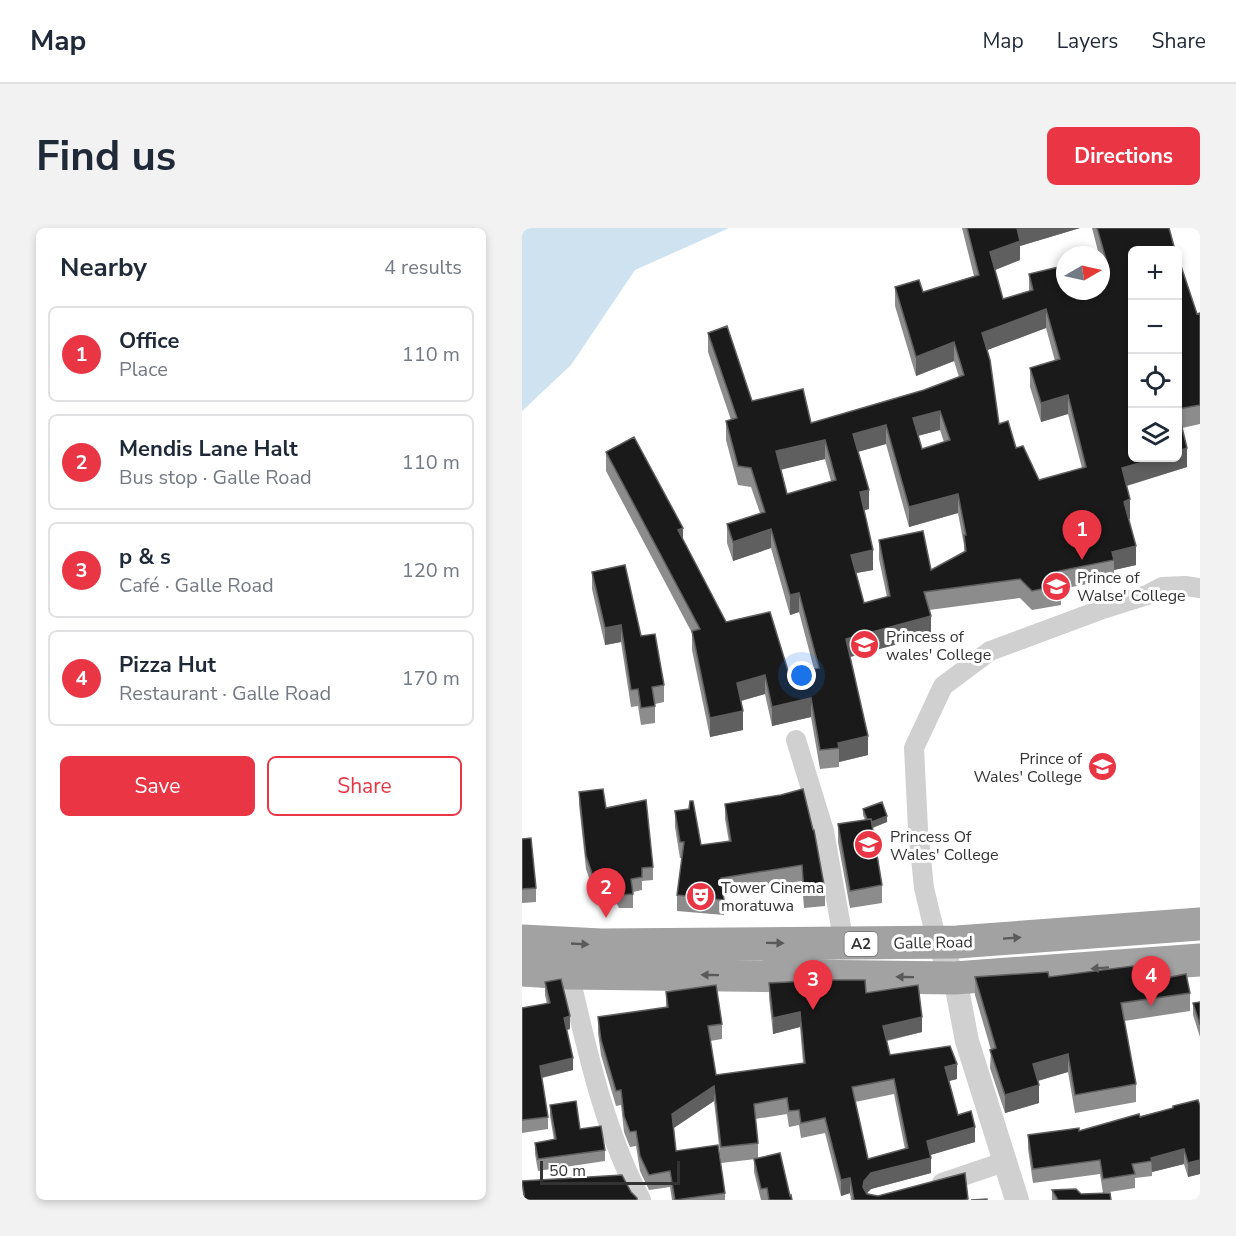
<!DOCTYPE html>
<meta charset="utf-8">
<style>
body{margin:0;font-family:"Nunito Sans",sans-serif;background:#f2f2f3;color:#1f2937}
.controls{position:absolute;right:18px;top:18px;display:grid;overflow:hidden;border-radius:9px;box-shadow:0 3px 9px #0003}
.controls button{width:54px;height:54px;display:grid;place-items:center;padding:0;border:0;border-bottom:2px solid #e0e1e3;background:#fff;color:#1f2937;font:30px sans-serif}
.compass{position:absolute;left:534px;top:18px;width:54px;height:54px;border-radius:50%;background:#fff;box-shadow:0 3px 9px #0003;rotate:81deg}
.scale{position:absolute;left:18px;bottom:15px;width:140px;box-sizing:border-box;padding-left:6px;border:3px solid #333;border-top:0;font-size:16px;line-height:21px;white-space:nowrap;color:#333;-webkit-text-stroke:4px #fff;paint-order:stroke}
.you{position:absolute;left:280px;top:448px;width:21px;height:21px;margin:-15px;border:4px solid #fff;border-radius:50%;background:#1a73e8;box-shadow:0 0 0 9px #1a73e833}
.badge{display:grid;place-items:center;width:39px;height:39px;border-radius:50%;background:#ea3545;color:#fff;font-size:20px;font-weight:700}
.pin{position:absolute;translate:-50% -50px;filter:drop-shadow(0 2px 3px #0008)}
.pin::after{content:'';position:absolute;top:32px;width:21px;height:18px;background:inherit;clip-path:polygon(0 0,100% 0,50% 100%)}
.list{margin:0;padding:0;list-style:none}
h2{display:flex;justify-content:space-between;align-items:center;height:78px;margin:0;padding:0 24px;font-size:26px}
h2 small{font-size:20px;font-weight:400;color:#747a83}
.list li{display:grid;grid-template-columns:39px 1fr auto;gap:18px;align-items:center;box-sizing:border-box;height:96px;margin:0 12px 12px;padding:0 12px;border:2px solid #e0e1e3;border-radius:9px}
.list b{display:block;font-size:22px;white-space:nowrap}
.list p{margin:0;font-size:20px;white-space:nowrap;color:#747a83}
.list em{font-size:20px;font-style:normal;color:#747a83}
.actions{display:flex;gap:12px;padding:18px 24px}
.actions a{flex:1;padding:14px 0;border:2px solid #ea3545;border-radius:9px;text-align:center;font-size:21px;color:#ea3545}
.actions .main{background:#ea3545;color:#fff}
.icon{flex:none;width:33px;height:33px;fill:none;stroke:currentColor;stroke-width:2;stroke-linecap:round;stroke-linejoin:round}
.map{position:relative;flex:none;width:678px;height:972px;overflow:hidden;border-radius:9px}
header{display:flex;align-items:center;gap:36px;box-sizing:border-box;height:84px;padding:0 30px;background:#fff;border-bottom:2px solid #e0e1e3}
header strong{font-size:28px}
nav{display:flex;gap:33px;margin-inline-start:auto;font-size:21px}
.intro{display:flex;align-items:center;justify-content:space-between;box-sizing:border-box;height:144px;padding:0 36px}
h1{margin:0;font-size:42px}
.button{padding:15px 27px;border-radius:9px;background:#ea3545;color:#fff;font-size:21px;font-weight:700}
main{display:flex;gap:36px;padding:0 36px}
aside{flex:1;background:#fff;border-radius:9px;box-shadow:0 3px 9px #0003}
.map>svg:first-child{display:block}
.water{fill:#cee2ef}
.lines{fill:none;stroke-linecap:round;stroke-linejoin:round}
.minor{stroke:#d0d0d0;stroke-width:20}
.tertiary{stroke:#d0d0d0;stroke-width:24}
.trunk{stroke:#a2a2a2;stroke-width:33}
.wall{fill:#8c8c8c;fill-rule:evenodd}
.shaded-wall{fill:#5f5f5f}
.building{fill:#1a1a1a;stroke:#5f5f5f;stroke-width:1.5;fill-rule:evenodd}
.oneway{fill:#5a5a5a}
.labels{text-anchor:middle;stroke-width:6;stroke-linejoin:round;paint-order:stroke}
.shield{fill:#fff;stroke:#707070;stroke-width:1.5}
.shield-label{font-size:15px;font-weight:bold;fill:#333}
.poi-label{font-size:16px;fill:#333;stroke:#fff;text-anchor:start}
.street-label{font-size:16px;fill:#333;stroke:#fff}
</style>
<header>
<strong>Map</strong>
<nav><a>Map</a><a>Layers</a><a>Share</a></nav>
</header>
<div class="intro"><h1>Find us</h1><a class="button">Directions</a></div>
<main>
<aside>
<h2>Nearby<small>4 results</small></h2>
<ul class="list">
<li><span class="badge">1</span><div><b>Office</b><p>Place</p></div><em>110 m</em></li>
<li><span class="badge">2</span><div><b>Mendis Lane Halt</b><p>Bus stop · Galle Road</p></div><em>110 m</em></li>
<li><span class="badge">3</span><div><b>p &amp; s</b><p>Café · Galle Road</p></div><em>120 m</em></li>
<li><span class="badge">4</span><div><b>Pizza Hut</b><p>Restaurant · Galle Road</p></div><em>170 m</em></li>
</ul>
<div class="actions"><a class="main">Save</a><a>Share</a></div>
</aside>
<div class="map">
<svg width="678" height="972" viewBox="0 0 678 972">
<rect width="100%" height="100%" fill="#fff"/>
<path class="water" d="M0 0H207L113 42 49 137 0 183Z"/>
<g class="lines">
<path class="minor" d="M274 512 302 603 322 716
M415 714 402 660 396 601 392 520 421 458 468 423 581 381 625 367 640 359 663 358 678 360
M47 745C65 822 82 902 119 972
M420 955 482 934"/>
<path class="tertiary" d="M415 714 433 750 445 813 495 972"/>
<path class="trunk" d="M0 713 79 717 435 714 678 696
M0 742 47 745 433 750 678 732"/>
</g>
<path class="wall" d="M440 0H558L498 18V32L473 42 481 71 507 64V46L543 63 581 40 579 33V27H577L570 0H647L651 15 675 86 678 85V196L660 200 665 239 605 258 608 291H607L614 337 592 342V351L539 361V377L510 382 498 370 407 382 409 407 328 429 346 527 317 534V539L298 541 289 489 250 498 243 466 219 473 221 502 188 509 170 422V405L84 243V224L161 312 204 394 267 446 292 441 277 384 268 387 249 320 211 333 205 315V296L238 285 229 259 216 257 204 212V193L209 192 186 124V105L230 173 289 195 402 162 437 149 432 133 394 148 373 78V59L401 64 452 48ZM524 100 533 133 508 140V159L519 194 546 186 560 240 517 252 477 196 465 122ZM418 202 422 214 400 221 396 208ZM364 216 387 299 436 285 442 317V324L409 342 357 312V331L365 369 342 375 334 345 351 342 342 282 347 281 336 224ZM303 231 309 253 265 266 259 241Z
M70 344 119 408 142 457V474L133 476V495L119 497 116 478 109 479 99 414 83 417 70 361Z
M57 564 84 580 131 639V652L120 653V662L111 664V680H97L95 676 89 672 74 670 64 641 57 577Z
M259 567 303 662V678L282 680 280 653 201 665 202 687 155 683V667L160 630H158L153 599V583L179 617 207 614 203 591V576Z
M341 581 365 594 351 600 360 657V675L328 680 316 614V596L343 592 341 587Z
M0 611 14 660V674L0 675Z
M453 749H527L614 756 668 765V783L602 793 614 856V874L553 885 546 844 516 853 517 875 483 885 468 840 469 822 453 767Z
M23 754 48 801 45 802 51 842 20 850 26 889V901L0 905V780L25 776 23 767Z
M247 755 344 765 400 804 365 813 368 827 435 851 427 853 436 887 453 914 408 927 409 945 349 961 345 965 356 968 446 972H329L328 965 319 968 303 905 279 910 277 897 267 899 265 886 233 891 236 915V930L268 968 270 972H239L232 944V931H234L199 935 192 873 152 900 154 923 203 965V972H150L148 959 127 962 118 943 114 918 108 919 102 904 99 877 94 878 79 827 76 805V789L144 780V764L200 796V811L188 813 194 847 281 835 278 799 251 806 247 770ZM372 866 383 921 346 931 333 874Z
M678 774V809L671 787V775Z
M28 877 83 922V933L16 943 13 926V915L32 912 28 888Z
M651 878H678V946L666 949 662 936 630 944V948L613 950V960L581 965 578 946 511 955 506 921V907L557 903 651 880Z
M0 953 109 964 115 972H1Z
M530 962 559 966 589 972H530Z"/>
<path class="shaded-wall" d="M495 0H558L498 18V32L468 44V24Z
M524 81V100L460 124V105Z
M432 114V133L394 148V129Z
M546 167V186L519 194V175Z
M418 183V202L391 209V190Z
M364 197V216L331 225V206Z
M303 212V231L254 243V223Z
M665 220V239L600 259V240L635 230H656V223Z
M347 262V281L338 283V264Z
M436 266V285L387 299V279Z
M608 271V291L602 293V274Z
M161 300V319L156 302Z
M249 301V320L211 333V314Z
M614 318V337L592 342V332L590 324Z
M351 322V342L329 346V327Z
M277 365V384L268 387V367Z
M409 388V407L324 430V411Z
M99 397V414L83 417V400Z
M243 447V466L215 474V455Z
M289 470V489L250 498V479Z
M221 483V502L188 509V490Z
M346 508V527L317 534V520L316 515Z
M365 588V594L346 601V595Z
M278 784V799L251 806V790Z
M48 788V801L42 802V790Z
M400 789V804L361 813V798Z
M546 826V844L511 854V836Z
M51 830V842L18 850V838Z
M435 836V851L423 854V839Z
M517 857V875L483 885V867Z
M192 858V873L150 901V886Z
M453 899V914L405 928V913Z
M662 921V936L630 944 629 930Z
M409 930V945L349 961 342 968V953L349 945Z
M678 932V946L666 949V935Z
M328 950V965L319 968V952Z"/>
<path class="building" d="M445 0H495L498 13 468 24 481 71 511 62 507 46 541 38 543 45V63H579V40L586 38 575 0H647L653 22H610V230H635L600 240 608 271 602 274 614 318 590 324 592 332 537 343 539 357 510 363 498 351 402 364 409 388 324 411 346 508 316 515 317 520 298 522 289 470 250 479 243 447 215 455 221 483 188 490 170 403 178 401 84 224 112 209 161 300 156 302 204 394 248 384 267 446 297 440 277 365 268 367 249 301 211 314 205 296 243 284 229 240 216 238 204 193 215 190 186 105 205 98 230 173 281 161 289 195 402 162 442 147 432 114 394 129 373 59 397 52 401 64 457 47ZM524 81 538 131 508 140 519 175 546 167 564 239 517 252 501 218 494 220 486 193 477 196 468 132 460 105ZM418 183 428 212 400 221 391 190ZM364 197 387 279 436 266 444 307H442L444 323 409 342 401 303 357 312 368 368 342 375 329 327 351 322 338 264 347 262 331 206ZM303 212 314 252 265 266 254 223Z
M656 29 675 86 678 85V177L656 181Z
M656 183 665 220 656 223Z
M103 337 119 408 133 406 142 457 130 459 133 478 119 480 116 461 109 462 99 397 83 400 70 344Z
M81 561 84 580 124 572 131 639 120 640V649L109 651 111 666 97 667 95 663 89 659 74 657 64 628 57 564Z
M281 561 291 602H292L303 662 282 664 280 637 199 650 202 672 155 667 162 614H158L153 583 167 581 168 573H171L179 617 209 613 203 576 259 567Z
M360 574 365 588 350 594 349 591H345L341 581Z
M349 591 360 657 328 663 316 596Z
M9 610 14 660 0 661V611Z
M611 738 614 756 664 746 668 765 599 775 614 856 553 867 546 826 511 836 517 857 483 867 468 822 474 820 453 749 526 744 527 749Z
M39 751 48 788 42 790 51 830 18 838 26 889 0 892V780L28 775 23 754Z
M308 752H343L344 765 396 757 400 789 361 798 368 827 428 818 435 836 423 839 436 887 449 883 453 899 405 913 409 930 349 945 342 953 341 959 345 966 356 968 443 945 446 971 442 972H332L328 950 319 952 303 890 279 895 277 882 267 883 265 870 232 876 236 915 199 919 192 858 150 886 154 923 196 917 203 965 153 972 148 943 127 947 118 928 114 903 108 904 102 888 99 862 94 863 79 812 76 789 146 779 144 764 194 757 200 796 186 798 194 847 283 835 278 784 251 790 247 755ZM372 851 386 920 346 931 330 859Z
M678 774V797L671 775Z
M676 872 678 878V932L666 935 662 921 629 930 630 933 610 936 613 946 581 951 578 932 511 941 506 907 557 900V903L617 886 618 889 651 880V878Z
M54 873 58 901 79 898 83 922 16 931 13 915 34 911 28 877Z
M258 925 268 968 269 967 270 972H247L245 960 239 961 232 931Z
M100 947 109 964 115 970V972H3L0 953Z
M554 961 559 966 588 965 589 972H536L530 962Z
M465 971V972H449Z"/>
<defs><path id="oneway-solid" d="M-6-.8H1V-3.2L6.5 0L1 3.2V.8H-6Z" transform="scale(1.5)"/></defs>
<g class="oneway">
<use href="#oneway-solid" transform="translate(490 710) rotate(-4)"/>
<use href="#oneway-solid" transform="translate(253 715) rotate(1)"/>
<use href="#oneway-solid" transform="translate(58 716) rotate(3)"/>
<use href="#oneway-solid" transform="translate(578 740) rotate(176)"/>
<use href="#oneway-solid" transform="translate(188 747) rotate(-179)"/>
<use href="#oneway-solid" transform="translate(383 749) rotate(-179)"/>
</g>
<defs>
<symbol id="university-disc" viewBox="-11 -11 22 22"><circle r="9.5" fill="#ea3545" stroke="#fff"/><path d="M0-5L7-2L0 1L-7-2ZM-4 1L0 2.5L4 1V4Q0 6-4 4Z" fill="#fff"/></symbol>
<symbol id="school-disc" viewBox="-11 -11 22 22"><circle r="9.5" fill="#ea3545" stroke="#fff"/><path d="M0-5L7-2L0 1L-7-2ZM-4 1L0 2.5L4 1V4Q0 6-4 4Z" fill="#fff"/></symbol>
<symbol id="theatre-disc" viewBox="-11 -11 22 22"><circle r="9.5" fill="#ea3545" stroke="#fff"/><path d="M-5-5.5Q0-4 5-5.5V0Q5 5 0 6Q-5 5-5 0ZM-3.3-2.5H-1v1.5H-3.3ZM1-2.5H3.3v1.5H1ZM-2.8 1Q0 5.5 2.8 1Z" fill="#fff"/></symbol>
</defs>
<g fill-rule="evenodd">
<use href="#university-disc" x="518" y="342" width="33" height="33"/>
<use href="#university-disc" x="326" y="400" width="33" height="33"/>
<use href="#school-disc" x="564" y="522" width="33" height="33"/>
<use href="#school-disc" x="330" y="600" width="33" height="33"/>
<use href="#theatre-disc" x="162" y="652" width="33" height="33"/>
</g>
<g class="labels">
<rect class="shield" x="322.5" y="704" width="33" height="24" rx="4.5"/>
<g class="shield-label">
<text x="339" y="721">A2</text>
</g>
<g class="poi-label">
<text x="555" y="355">Prince of<tspan x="555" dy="18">Walse' College</tspan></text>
<text x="364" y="414">Princess of<tspan x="364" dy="18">wales' College</tspan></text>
<text x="560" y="536" text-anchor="end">Prince of<tspan x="560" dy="18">Wales' College</tspan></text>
<text x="368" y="614">Princess Of<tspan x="368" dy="18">Wales' College</tspan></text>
<text x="199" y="665">Tower Cinema<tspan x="199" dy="18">moratuwa</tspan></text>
</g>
<g class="street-label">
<text transform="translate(411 714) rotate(-1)" y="6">Galle Road</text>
</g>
</g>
</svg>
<div class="controls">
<button>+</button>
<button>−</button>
<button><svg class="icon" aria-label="locate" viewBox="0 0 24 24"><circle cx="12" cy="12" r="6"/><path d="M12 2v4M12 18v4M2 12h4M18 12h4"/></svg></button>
<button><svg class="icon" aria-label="layers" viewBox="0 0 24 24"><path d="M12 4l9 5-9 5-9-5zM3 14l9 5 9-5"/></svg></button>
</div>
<svg class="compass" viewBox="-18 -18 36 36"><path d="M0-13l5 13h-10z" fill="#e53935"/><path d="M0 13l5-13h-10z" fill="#747a83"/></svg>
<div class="scale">50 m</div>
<div class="you"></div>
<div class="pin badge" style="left:560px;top:332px">1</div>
<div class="pin badge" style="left:84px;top:690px">2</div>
<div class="pin badge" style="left:291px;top:782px">3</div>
<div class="pin badge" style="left:629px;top:778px">4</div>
</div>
</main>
